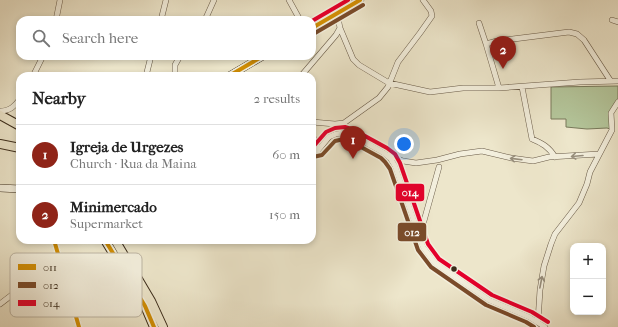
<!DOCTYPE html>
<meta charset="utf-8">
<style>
body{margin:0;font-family:"IM FELL French Canon",serif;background:#f2f2f2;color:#222}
.controls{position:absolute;right:12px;bottom:12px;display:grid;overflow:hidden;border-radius:8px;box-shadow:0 2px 6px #0003}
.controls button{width:36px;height:36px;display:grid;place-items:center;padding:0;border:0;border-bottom:1px solid #e0e0e0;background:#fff;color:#222;font:20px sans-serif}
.you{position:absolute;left:404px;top:144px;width:14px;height:14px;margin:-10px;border:3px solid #fff;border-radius:50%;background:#1a73e8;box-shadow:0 0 0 6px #1a73e833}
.badge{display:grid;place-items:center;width:26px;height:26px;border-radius:50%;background:#8f2418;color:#fff;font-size:13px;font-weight:700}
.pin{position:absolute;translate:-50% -33px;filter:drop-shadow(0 1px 2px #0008)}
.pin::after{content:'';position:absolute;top:21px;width:14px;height:12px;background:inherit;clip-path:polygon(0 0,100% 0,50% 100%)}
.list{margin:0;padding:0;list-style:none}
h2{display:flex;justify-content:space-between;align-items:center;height:52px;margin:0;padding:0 16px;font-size:17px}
h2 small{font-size:13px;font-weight:400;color:#767676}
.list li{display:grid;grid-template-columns:26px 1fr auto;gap:12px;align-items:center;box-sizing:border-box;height:60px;padding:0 16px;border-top:1px solid #e0e0e0}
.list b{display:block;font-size:15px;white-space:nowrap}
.list p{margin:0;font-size:13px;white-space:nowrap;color:#767676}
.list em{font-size:13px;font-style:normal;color:#767676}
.icon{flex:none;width:22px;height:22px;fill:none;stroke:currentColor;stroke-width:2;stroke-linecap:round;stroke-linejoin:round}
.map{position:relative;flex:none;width:618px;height:327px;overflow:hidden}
.search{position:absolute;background:#fff;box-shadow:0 2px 6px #0003;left:16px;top:16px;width:300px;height:44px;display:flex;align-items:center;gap:10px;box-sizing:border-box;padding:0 14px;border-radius:12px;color:#767676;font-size:15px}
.panel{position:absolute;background:#fff;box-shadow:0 2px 6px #0003;left:16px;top:72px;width:300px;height:172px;border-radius:12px}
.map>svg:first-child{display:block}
.green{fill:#b4c69b;stroke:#78795b}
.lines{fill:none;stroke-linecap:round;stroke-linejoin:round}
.minor-casing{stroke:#685a47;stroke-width:6}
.secondary-casing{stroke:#3b2c1b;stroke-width:8}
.primary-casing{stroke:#3b2c1b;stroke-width:10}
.minor{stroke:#f3efdd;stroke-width:5}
.secondary{stroke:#f3efdd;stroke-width:7}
.primary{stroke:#ede6cb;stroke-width:8}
.bus-1-casing{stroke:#f3efdd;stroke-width:7}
.bus-2-casing{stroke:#f3efdd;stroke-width:7}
.bus-3-casing{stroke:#f3efdd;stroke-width:7}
.bus-1{stroke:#d18e05;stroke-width:4}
.bus-2{stroke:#7a4b2a;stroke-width:4}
.bus-3{stroke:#e4002b;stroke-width:4}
.oneway{stroke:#978e7c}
.bus-dot{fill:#3b2c1b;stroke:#f3efdd;stroke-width:1.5}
.key{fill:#f3efdd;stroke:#bcb4a3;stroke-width:1}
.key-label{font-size:11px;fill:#3b2c1b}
.line-badge{stroke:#f3efdd;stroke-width:1.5}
.badge-label{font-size:11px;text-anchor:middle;font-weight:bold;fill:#fff}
</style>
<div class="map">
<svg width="618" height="327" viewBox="0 0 618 327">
<rect width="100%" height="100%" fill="#ede6cb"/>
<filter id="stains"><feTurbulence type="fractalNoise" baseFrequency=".005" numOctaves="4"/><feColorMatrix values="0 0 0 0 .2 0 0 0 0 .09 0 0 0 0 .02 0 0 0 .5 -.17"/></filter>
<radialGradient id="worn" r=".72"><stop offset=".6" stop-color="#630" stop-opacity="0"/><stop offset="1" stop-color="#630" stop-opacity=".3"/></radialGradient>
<path class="green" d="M618 86V100L610 113V129L607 128 587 129 566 127V119H551V87Z"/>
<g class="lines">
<defs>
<path id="minor" d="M289 0 300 20
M347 0 352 5
M56 20 60 0
M161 20 166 0
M205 20 214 0
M612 20 618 22
M479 23 486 44
M340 28 353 59 359 65 389 83 430 92 463 88H499L580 82 618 81
M33 76 43 56
M146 76 151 56
M175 76V65L180 56
M301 76 336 35 340 28 337 13
M522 87 532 139C542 143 549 147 555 157
M499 88 486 44 497 41 569 32 577 34 584 40 610 80
M0 111C10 111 15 106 20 99
M312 122 335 124 344 123 379 98 388 87 398 62 420 33 432 16 431 11 423 0
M312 134 318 150
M312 155 315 154 329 137 336 134 344 133 352 135 384 153 390 158 395 166 423 247 435 263 489 300 529 317 545 327
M388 155 403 161 416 163 437 160 460 154 482 151 511 158 533 161 549 157 599 154
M418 233 422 228 439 167
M54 240 79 327
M0 304 60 258
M538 321 540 290 544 266 551 244 555 234 579 203 587 184 590 172 612 130 611 113 618 102"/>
<path id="secondary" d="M312 28 360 0
M229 76 263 56
M0 188 20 189"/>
<path id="primary" d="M0 115 20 126
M0 144 20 148
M105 240 145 306 154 327
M115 240 151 301 163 327"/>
</defs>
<use href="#minor" class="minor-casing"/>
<use href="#secondary" class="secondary-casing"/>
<use href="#primary" class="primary-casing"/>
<use href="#minor" class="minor"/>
<use href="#secondary" class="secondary"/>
<use href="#primary" class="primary"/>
<defs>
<path id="bus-1" d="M312 28 360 0
M229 76 263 56
M54 240 79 327
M105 240 145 306 154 327"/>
<path id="bus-2" d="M315 33 363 5
M313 157 322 155 335 141 344 139 350 141 381 158 385 162 390 169 418 250 431 267 486 305 526 322 534 327"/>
<path id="bus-3" d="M312 21 348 0
M312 148 326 132 335 128 345 127 354 130 387 148 395 154 400 163 428 244 439 259 492 295 532 312 548 322"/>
</defs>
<use href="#bus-1" class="bus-1-casing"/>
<use href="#bus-2" class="bus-2-casing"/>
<use href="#bus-3" class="bus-3-casing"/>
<use href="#bus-1" class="bus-1"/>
<use href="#bus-2" class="bus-2"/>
<use href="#bus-3" class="bus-3"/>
</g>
<defs><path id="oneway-shaft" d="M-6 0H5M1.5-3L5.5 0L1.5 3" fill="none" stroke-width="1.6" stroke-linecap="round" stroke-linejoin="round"/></defs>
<g class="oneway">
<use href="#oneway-shaft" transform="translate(577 156) rotate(175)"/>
<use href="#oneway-shaft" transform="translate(516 159) rotate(-173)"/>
<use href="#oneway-shaft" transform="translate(541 282) rotate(-79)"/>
</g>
<circle class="bus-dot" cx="454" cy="269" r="3.5"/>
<rect x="10" y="253" width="132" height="64" rx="6" class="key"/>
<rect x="18" y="264" width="18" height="6" fill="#d18e05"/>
<rect x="18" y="282" width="18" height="6" fill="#7a4b2a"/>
<rect x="18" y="300" width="18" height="6" fill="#e4002b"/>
<g class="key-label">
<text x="43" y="271">011</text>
<text x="43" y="289">012</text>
<text x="43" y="307">014</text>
</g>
<g class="line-badge">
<rect x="395" y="183" width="30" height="19" rx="4" fill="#e4002b"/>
<rect x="397" y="222" width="30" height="20" rx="4" fill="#7a4b2a"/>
</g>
<g class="badge-label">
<text x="410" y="196">014</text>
<text x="412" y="236">012</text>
</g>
<rect width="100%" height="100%" filter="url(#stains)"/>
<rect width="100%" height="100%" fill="url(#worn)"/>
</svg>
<div class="controls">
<button>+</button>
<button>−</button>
</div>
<div class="you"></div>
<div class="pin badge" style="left:353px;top:159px">1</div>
<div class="pin badge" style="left:503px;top:69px">2</div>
<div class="search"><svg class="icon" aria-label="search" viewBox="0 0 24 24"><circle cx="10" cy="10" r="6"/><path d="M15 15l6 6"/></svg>Search here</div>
<section class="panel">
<h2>Nearby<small>2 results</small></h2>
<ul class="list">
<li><span class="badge">1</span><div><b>Igreja de Urgezes</b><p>Church · Rua da Maina</p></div><em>60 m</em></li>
<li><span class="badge">2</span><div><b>Minimercado</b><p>Supermarket</p></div><em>150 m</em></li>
</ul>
</section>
</div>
